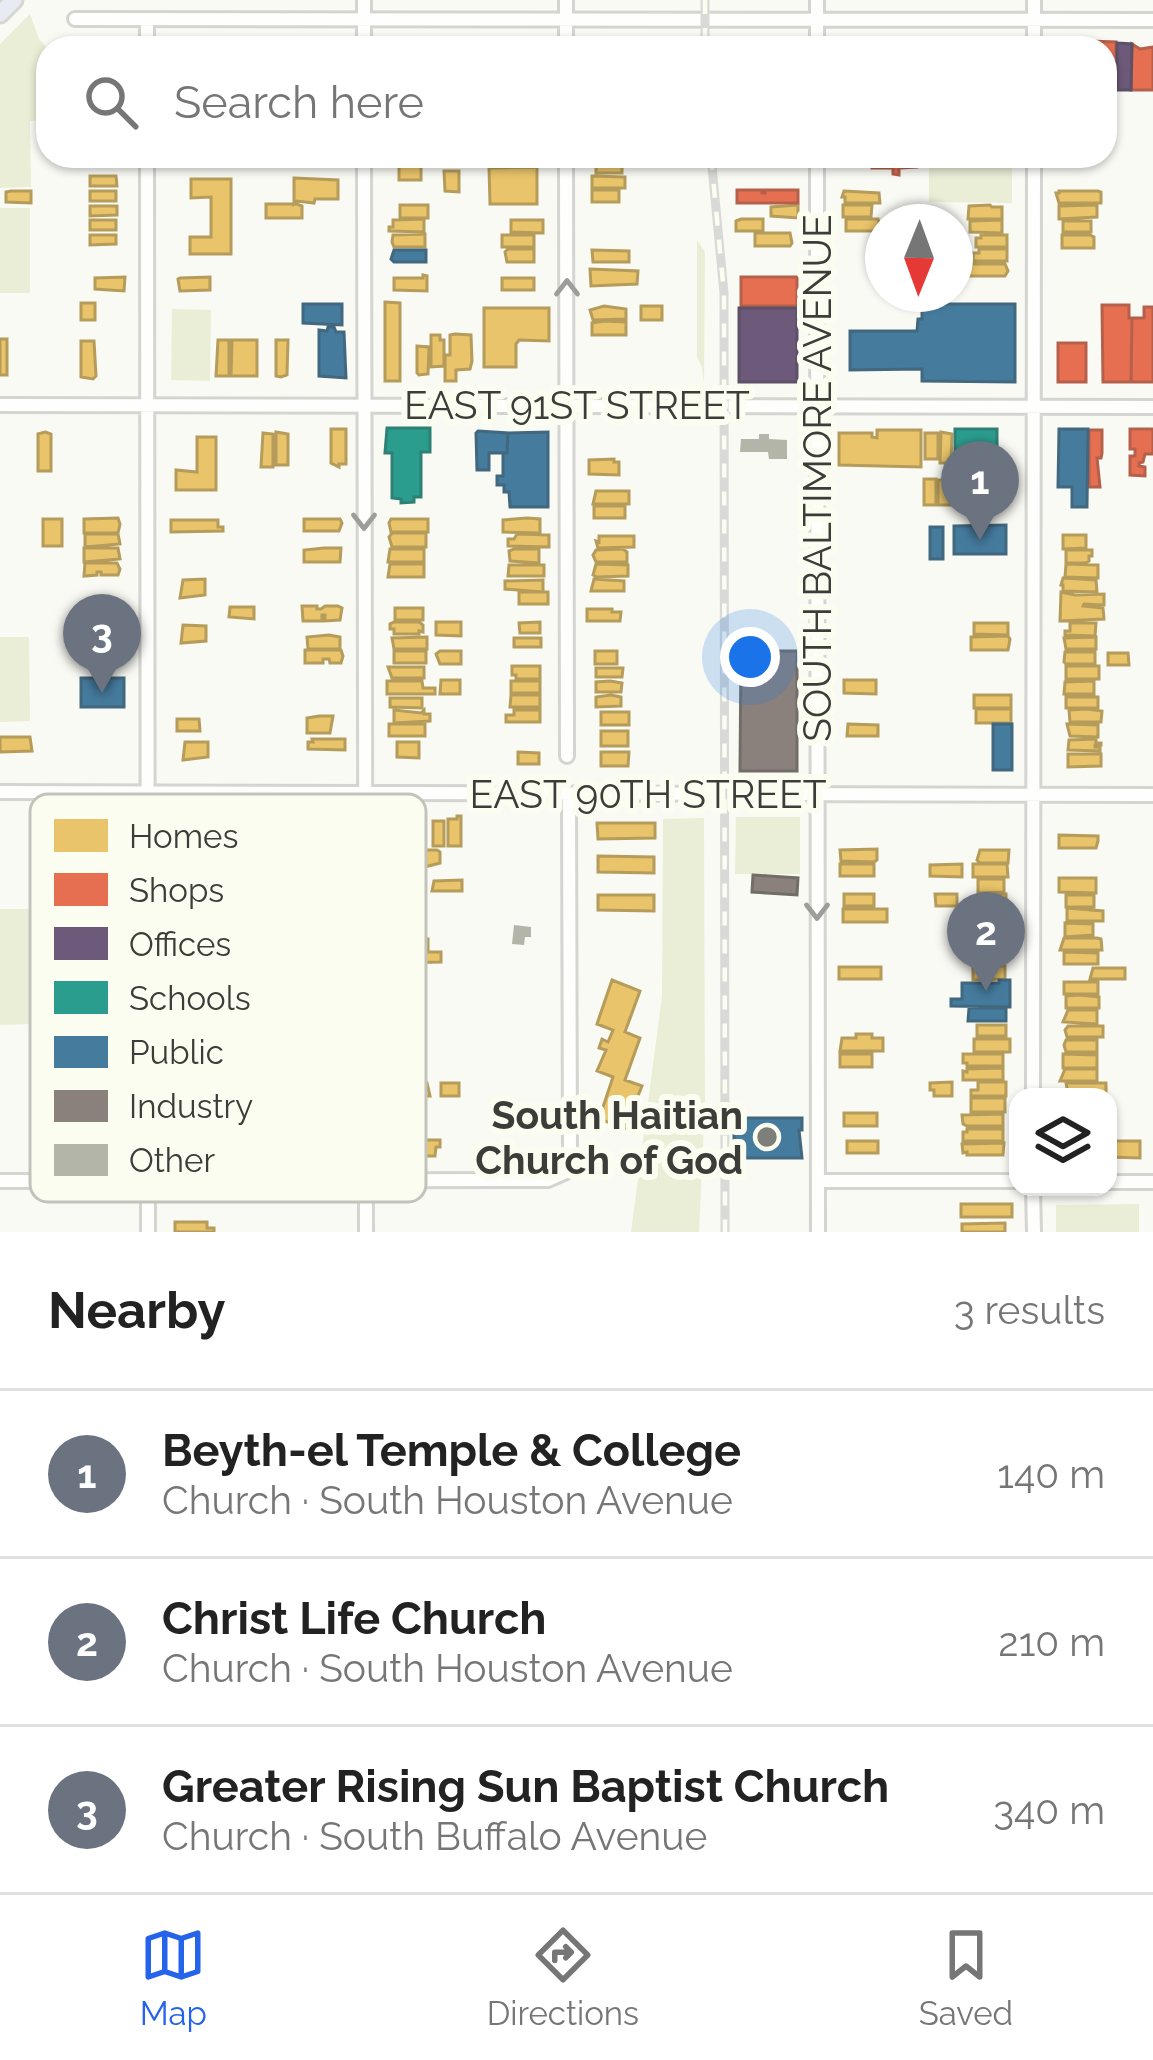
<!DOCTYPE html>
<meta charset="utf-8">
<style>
body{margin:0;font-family:Raleway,sans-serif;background:#f2f2f2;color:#222}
.controls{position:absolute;right:36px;bottom:36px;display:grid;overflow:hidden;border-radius:24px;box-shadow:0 3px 9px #0004}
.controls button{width:108px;height:108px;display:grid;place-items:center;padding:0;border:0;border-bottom:3px solid #e0e0e0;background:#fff;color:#222;font:60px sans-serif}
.compass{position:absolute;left:865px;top:204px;width:108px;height:108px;border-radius:50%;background:#fff;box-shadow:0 3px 9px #0004;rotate:181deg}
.you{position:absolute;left:750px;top:657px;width:42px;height:42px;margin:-30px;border:9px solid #fff;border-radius:50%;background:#1a73e8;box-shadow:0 0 0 18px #1a73e833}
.badge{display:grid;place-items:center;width:78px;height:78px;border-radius:50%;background:#2563eb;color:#fff;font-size:39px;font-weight:700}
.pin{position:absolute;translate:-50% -99px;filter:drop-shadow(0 3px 6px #0008)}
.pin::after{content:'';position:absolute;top:63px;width:42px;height:36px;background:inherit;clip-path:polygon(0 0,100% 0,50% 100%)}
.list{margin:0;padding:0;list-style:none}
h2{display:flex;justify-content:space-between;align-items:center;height:156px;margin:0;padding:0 48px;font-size:51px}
h2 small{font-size:39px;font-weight:400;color:#767676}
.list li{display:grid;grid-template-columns:78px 1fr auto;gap:36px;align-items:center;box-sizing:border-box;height:168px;padding:0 48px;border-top:3px solid #e0e0e0}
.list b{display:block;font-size:45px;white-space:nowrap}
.list p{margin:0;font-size:39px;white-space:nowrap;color:#767676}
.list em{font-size:39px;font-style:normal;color:#767676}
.icon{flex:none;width:66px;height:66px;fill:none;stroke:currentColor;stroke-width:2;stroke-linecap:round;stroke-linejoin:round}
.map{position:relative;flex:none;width:1153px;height:1232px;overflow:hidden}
.search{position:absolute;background:#fff;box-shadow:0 3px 9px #0004;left:36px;right:36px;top:36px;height:132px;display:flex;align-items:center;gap:30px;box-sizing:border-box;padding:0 42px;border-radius:36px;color:#767676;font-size:45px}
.sheet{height:660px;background:#fff}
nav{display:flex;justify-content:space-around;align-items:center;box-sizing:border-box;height:168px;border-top:3px solid #e0e0e0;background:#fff;font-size:33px;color:#767676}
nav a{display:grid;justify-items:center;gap:6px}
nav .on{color:#2563eb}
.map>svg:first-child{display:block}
.green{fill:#eaeed6}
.homes{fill:#e9c46a;stroke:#b59c5b;stroke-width:3}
.shops{fill:#e76f51;stroke:#b4604a;stroke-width:3}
.offices{fill:#6d597a;stroke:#5e5166;stroke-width:3}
.schools{fill:#2a9d8f;stroke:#2f8075;stroke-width:3}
.public{fill:#457b9d;stroke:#42687f;stroke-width:3}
.industry{fill:#8a817c;stroke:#736d68;stroke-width:3}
.building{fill:#b3b5a8}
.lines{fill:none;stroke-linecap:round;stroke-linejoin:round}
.minor-casing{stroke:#d4d5d0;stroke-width:18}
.major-casing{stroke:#d6d7d3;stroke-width:21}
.minor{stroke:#fefefd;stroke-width:12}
.major{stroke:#e8ebf1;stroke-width:15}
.rail-casing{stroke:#d9d9d7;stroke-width:9}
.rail{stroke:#fbfdf1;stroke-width:4.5;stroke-dasharray:14;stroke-linecap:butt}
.oneway{stroke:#9d9e9a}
.poi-dot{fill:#7e7f7a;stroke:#fbfdf1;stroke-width:4.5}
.labels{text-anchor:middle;stroke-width:12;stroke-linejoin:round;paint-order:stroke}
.street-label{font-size:39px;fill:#3c3d38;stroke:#fbfdf1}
.poi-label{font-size:39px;font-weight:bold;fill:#3c3d38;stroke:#fbfdf1;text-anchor:end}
.key{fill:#fbfdf1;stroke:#c2c3ba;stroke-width:3}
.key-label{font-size:33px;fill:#3c3d38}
</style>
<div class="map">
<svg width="1153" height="1232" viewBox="0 0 1153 1232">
<rect width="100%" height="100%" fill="#f9faf4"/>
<path class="green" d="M30 14 39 39 48 49V120L30 121 31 187 0 188V44Z
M929 156H1012V203L929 202Z
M0 208H30V293H0Z
M697 240 705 252 704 384 702 367 697 357Z
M172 309 211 310 210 381 171 380Z
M0 637H29L30 721 0 722Z
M736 817H800V874H735Z
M704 818 705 1104 699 1232H631L662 996 663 819Z
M0 909H31V1024L0 1025Z
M1139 1204V1232H1056V1205Z"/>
<path class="homes" d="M596 161H622V173H596Z
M399 165H421V180H399Z
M537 167V204H490L489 168Z
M444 171H459V192L445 191Z
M90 176H116L117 186H90Z
M592 176 625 177V188H592Z
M294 178 338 180V199H315L314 203 297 201 294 204Z
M191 179H231V254H190V237H211V197L191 198Z
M592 190H619V202H592Z
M11 191H31V203L6 202V192Z
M90 191H116V201H90Z
M844 191 879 193 880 203H845V197H842Z
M1059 191H1098L1101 192V203H1059L1056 193H1059Z
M266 204H297L302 206V218H266Z
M400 205H428V218H400Z
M798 205V218L771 216V207Z
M843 205H872L871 217H843Z
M990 205 992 207H1002V219H968L969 206Z
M1097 205V217L1059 219V206Z
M90 206H117V215L90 216Z
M424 219V232L389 231V227H393V220Z
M741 219H763V231H736V221Z
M846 219H878L881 231H846Z
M90 220H116V230H90Z
M511 220H543V233L511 232Z
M1002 220V233L970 232V221Z
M1063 221H1091V232H1063Z
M755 233H790L792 243 790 246H755Z
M425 234V247H394L392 242 393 235Z
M90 235H116V244L90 245Z
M502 235H534V247H502Z
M981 235H1007V247H976V238H981Z
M1062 235H1090L1094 237V248H1062Z
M508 249H534V262H507L505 252Z
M979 249H1007V261H973V253H979Z
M592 250 629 251V262H593Z
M969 264H1005L1008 271 1005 276H969Z
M590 269 638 271 637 284 591 286Z
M423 275 427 276V291L394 290V278H423Z
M125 277 124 291 95 289V278Z
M210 277V290L180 291 178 279 180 278Z
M502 278H534V290H502Z
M385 302 400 303V381H385Z
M81 303H95V320H81Z
M604 306 626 309V319L593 320 590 310Z
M641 306H662V320H641Z
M484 308H549V341L519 340 516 344V367H484Z
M604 321 626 322V335H592V323Z
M455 334 471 335 472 361 470 369 456 370V381H445V355H450V335Z
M431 335H440V340H444V366L431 367Z
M0 339H7V375H0Z
M218 340H229V376H216Z
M232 340H257V376H231Z
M276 340H288L287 375 281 377 276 376Z
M81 341H94L96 376 93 379 81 377Z
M417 346 429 347 428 374 419 375 417 373Z
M331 429H346V464H339V467L331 463Z
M877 430H921V467L839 465V433H872V437L877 438Z
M45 432 51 434V471H38V434Z
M276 432 288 434V465H276Z
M941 432 952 434 951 463H940Z
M263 433 273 434V467H261Z
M925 433H938V459H925Z
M197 437H216V490H176V470L197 472Z
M614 459V462H619V475L589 474V460Z
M924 479H936V505H924Z
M938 480H951V505H938Z
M596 491H629V504H593Z
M594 506H625V518H594Z
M118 518 120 524 118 533H84V519Z
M527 518 540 519V533L503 532V520Z
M43 519H62V546H43Z
M304 519H340L342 523 339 531H304Z
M391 519H428V532H391L389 523Z
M218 520V527H223V531L171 532V520Z
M392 533H426V547H392L389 537Z
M85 534H118L120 544 85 547Z
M517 534 549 535V547L508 546V539H514Z
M1063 535H1086V548L1063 549Z
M599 536H634V547L598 548 596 541 599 542Z
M84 548H118L120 559 84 562Z
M324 548H341L340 562H304V550Z
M390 549H424V562H388Z
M514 549H539V563L510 561 509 551Z
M623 549 627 552V562H596L593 555 596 550Z
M1066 550H1092V556H1089V561L1085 563H1066Z
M85 563H117L120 569 118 575H101V572H97V575L84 576Z
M390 564H424V577H388Z
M596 564 628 565V576L597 577 593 575Z
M1066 564 1098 565V578L1065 577Z
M509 565H544V576H508Z
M1063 578 1096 580 1097 592 1063 591V585H1061Z
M205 579V595L180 598 183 580Z
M594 579 624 581V591H591Z
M543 580V592L505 589V581Z
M519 592H548V604H519Z
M1061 592 1075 595 1104 594V605L1084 604 1083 606 1103 608 1104 619 1060 621Z
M302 606H317V609H321L325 606H338L342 608 340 620 325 621V615H322V621H303Z
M230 607H254V619L229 617Z
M395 608H423V620H395Z
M587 609H612V612H621L620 621H587Z
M96 622H119V634H96Z
M394 622H419L423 625V632L419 631V634H394V629H390V624Z
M436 622H461V636L436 635Z
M540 622V633H520L519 623Z
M974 623H1008V635L974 634Z
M1070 623H1096L1095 636 1065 635V631H1070Z
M183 625 206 626V641L181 643Z
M329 635 340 637V649H308L307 637Z
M1008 636 1010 639 1008 650H971V637Z
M427 637V649H394L392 638Z
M1096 637V649H1066L1064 638Z
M514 638H541V647H514Z
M101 646H121L122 658H101Z
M305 650H341L343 656 341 663H330L329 659H323V663H305Z
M394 651H426V663H394Z
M440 651H461V664H440L436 654Z
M595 651H617V664H595Z
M1065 652H1095V664H1066L1064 662Z
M1108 653H1128L1129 665H1108Z
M512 666H540V679H516V675H512Z
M1066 666H1099V679H1066Z
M388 667H424V678H392Z
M596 668H623L622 677H596Z
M441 680H460V694H440Z
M844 680H876V694L844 693Z
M387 681H422L423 688H435V694H387Z
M511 681H540V693H511Z
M610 681 622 683 621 692H596V682Z
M1094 681V694H1064L1065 682Z
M511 695H540V707H510Z
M611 695 621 697V706L596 707V697Z
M974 695H1011V708H974Z
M1066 697H1098V708H1066Z
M390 698H422V708L390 707Z
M976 709H1011V723H976Z
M1087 709 1102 711 1101 722H1070L1069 710Z
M394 710 421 713 424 710V714H430V721L394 723Z
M514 710H540V722H506V715H514Z
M601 712H629V725H601Z
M319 716H333L330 733H307V718Z
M177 719H199L200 731H177Z
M389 724H425V736H389Z
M848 724 878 725V736H847Z
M1067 724 1098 725V737L1070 736Z
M601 731H628V746H601Z
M0 737H30L32 751 0 752Z
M312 739H345V750L308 749V742H313Z
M1096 739V743H1101V745H1095V747H1100V751L1068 750 1069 740Z
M185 742H208V757L183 760Z
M397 742H419V758L397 757Z
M518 752 539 753V764H518Z
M601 752H629L628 766H601Z
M1068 754H1101V766L1068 767Z
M457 816H461V846H448V819H457Z
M433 821H444V846H433Z
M597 823H655V838L598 839Z
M1059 835 1098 836V841L1096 848H1059Z
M877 849V860L874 862 841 861 840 850Z
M393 850H437L440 852V863L425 867 419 864H393Z
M980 850H1009L1008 863H980L977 860Z
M598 856 654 857V873L598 872Z
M840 864H874V876H840Z
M962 864V877L930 876V865Z
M973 864H1007L1008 877H973Z
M1059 878H1096V893L1059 892Z
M978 879H1004V892L978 893Z
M462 880V891H432L434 881Z
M844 894H874V906H844Z
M935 894H957V906H936Z
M982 894H1006V906H982Z
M598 895H654V911L598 910Z
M1066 895H1094V907H1066Z
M963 908H1006V921L963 919Z
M1067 908 1103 911V921H1067Z
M843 909H887V922H843Z
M1065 923 1093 924V935L1065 937Z
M973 937H1007V950H973Z
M1064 938H1097L1101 939 1102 950H1060Z
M390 939H428V949H390Z
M389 952H441V962L389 963Z
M973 952H1004V965H973Z
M1064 952 1098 953V964H1064Z
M973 966H1005V979L973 980Z
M839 967H881V979H839Z
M1093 968H1125V979H1090Z
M612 980 640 991 625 1032 640 1038 625 1080 642 1086 625 1128 599 1119 613 1077 597 1071 606 1050 599 1048 602 1039 608 1042 613 1030 597 1024Z
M1064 982H1098V994H1064Z
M1080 995 1099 997V1008H1066V996Z
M1068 1010H1097V1024L1063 1022Z
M977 1025H1006V1036H977Z
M1068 1026H1103V1037H1067L1065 1030Z
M856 1034H872V1038H883V1051H840L842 1038H856Z
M974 1039H1010V1052H974Z
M1066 1040H1097V1052H1066L1064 1045Z
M840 1054H872V1067H840Z
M963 1054H1003V1066H967V1063H963Z
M1063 1054 1097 1055V1068H1063Z
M1003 1068V1080H963V1071L967 1072V1069Z
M1065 1069H1097V1081H1060Z
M391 1082 427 1083 430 1096H391Z
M952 1082V1096H934V1090H930V1083Z
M978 1082H1006V1096H971V1090H978Z
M441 1083H459V1096H441Z
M1066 1083H1106V1095H1072L1068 1093Z
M971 1098H1005V1112H971Z
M844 1113H877V1126H844Z
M1003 1114V1126H967L963 1124 962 1115Z
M967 1129H1003V1141H963V1132H967Z
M390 1140H440V1147H436L435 1156H390Z
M847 1141H878V1153H847Z
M1108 1141H1140V1158L1108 1157Z
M1004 1143 1003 1155H967V1152L963 1153 962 1144Z
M961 1204H1012V1217H961Z
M175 1222H207V1228H214V1232H175Z
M1005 1223V1232H962V1224Z"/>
<path class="shops" d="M1088 41 1116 42V79H1105V48H1088Z
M1132 44 1140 49 1153 47V90H1131Z
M836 156H917V167L899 168V175L893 174V168H872V160L836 161Z
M737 190H762V193H765V190H798V203H737Z
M741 277H797V306H741Z
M1102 305H1129V318H1132L1131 382H1103Z
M1144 307H1153V382H1131L1132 318H1144Z
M1058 343H1086V382H1058Z
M1130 429H1153V454H1145L1143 462 1139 463V466L1145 467V476L1130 475V456H1135V449H1130Z
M1089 430H1102V453L1101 458H1097L1100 487H1089Z"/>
<path class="offices" d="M1117 43 1132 44 1131 90H1117Z
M739 308H797V382H739Z"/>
<path class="schools" d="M387 428H430V452H421V497H414V502L401 503V499L392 498V453H385Z
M955 429H997V451H1001V463H1010V483H997V499L965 497V463H955Z"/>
<path class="public" d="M394 250H426V262H394L391 259Z
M303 304H342V325L303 323Z
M922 304H1015V382L922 381V369L850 370V331H917L918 319H922Z
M328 327H334L336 332H344L346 378 319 376V330L327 331Z
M1059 429H1088L1087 507H1072V487H1058Z
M478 431 508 433 507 453H489V470H477L476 433Z
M548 432V507H510L509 492H504V485H497V476H503V453H507L508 433Z
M1006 525V554H954V526Z
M930 527H943V559H930Z
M81 678H124V707H81Z
M993 724H1012V770H993Z
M999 980H1010V1007L951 1006V999H962V983H999Z
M969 1008H1006V1021H968Z
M734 1118H802V1130H799L802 1158H734Z"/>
<path class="industry" d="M741 651H797V771H740Z
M753 875 798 878 797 895 752 892Z"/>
<path class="building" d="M759 434H769V439L787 440V459H769L768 452H740L741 439H759Z
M514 925 531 927V937H525L524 945 512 944Z"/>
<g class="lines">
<defs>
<path id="minor" d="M75 19 1153 20
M147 48V19
M364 48V0
M566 48V0
M817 48V0
M1034 48V0
M147 156 148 1232
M364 156 366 1232
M566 156 567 756
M817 156 818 1232
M0 405 1153 407
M0 792 1153 795
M1033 1097 1034 156
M0 1181 548 1180 566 1172 570 1158 569 794
M818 1181H1018
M1108 1182H1153
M1033 1187 1034 1232"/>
<path id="major" d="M0 14 14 0"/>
</defs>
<use href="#minor" class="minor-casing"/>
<use href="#major" class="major-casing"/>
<use href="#minor" class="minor"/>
<use href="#major" class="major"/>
<defs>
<path id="rail" d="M705 0V48
M711 156 724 293 725 1232"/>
</defs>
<use href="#rail" class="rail-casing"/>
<use href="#rail" class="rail"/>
</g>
<defs><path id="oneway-chevron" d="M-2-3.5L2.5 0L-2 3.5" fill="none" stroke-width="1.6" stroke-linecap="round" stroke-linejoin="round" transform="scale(3)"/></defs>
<g class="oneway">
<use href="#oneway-chevron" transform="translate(567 288) rotate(-90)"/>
<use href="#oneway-chevron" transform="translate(364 521) rotate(90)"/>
<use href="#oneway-chevron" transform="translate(817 911) rotate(90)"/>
</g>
<circle class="poi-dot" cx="767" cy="1137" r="12"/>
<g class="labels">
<g class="street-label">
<text x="577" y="419">EAST 91ST STREET</text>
<text transform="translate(817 478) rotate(-90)" y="14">SOUTH BALTIMORE AVENUE</text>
<text x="648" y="808">EAST 90TH STREET</text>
</g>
<g class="poi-label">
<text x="743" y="1129">South Haitian<tspan x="743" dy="45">Church of God</tspan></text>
</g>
</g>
<rect x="30" y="794" width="396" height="408" rx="18" class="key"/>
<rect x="54" y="819" width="54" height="33" fill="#e9c46a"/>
<rect x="54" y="873" width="54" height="33" fill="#e76f51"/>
<rect x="54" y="927" width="54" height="33" fill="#6d597a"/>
<rect x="54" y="981" width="54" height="33" fill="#2a9d8f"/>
<rect x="54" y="1036" width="54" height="32" fill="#457b9d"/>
<rect x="54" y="1090" width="54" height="32" fill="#8a817c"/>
<rect x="54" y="1144" width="54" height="32" fill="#b3b5a8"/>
<g class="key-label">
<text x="129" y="848">Homes</text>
<text x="129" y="902">Shops</text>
<text x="129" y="956">Offices</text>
<text x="129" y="1010">Schools</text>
<text x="129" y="1064">Public</text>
<text x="129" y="1118">Industry</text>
<text x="129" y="1172">Other</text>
</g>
</svg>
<div class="controls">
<button><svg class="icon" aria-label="layers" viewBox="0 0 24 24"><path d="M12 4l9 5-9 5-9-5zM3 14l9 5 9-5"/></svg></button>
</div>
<svg class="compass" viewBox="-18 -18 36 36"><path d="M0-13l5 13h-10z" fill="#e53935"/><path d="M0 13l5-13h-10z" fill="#767676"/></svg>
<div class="you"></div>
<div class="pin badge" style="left:980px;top:540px;background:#6b7280">1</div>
<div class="pin badge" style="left:986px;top:991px;background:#6b7280">2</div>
<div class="pin badge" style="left:102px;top:693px;background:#6b7280">3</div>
<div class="search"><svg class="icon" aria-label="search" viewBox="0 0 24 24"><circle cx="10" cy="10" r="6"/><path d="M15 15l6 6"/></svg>Search here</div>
</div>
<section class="sheet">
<h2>Nearby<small>3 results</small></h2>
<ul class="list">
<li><span class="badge" style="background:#6b7280">1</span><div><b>Beyth-el Temple &amp; College</b><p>Church · South Houston Avenue</p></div><em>140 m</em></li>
<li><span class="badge" style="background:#6b7280">2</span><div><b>Christ Life Church</b><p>Church · South Houston Avenue</p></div><em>210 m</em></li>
<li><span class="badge" style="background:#6b7280">3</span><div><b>Greater Rising Sun Baptist Church</b><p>Church · South Buffalo Avenue</p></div><em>340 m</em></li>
</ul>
</section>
<nav>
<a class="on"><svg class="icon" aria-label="map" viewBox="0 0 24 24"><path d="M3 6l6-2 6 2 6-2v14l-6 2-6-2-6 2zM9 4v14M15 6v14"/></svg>Map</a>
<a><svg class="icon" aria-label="directions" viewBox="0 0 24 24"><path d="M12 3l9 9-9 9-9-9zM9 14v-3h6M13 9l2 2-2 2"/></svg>Directions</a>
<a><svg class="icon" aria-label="saved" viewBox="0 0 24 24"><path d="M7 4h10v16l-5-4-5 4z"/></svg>Saved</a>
</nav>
